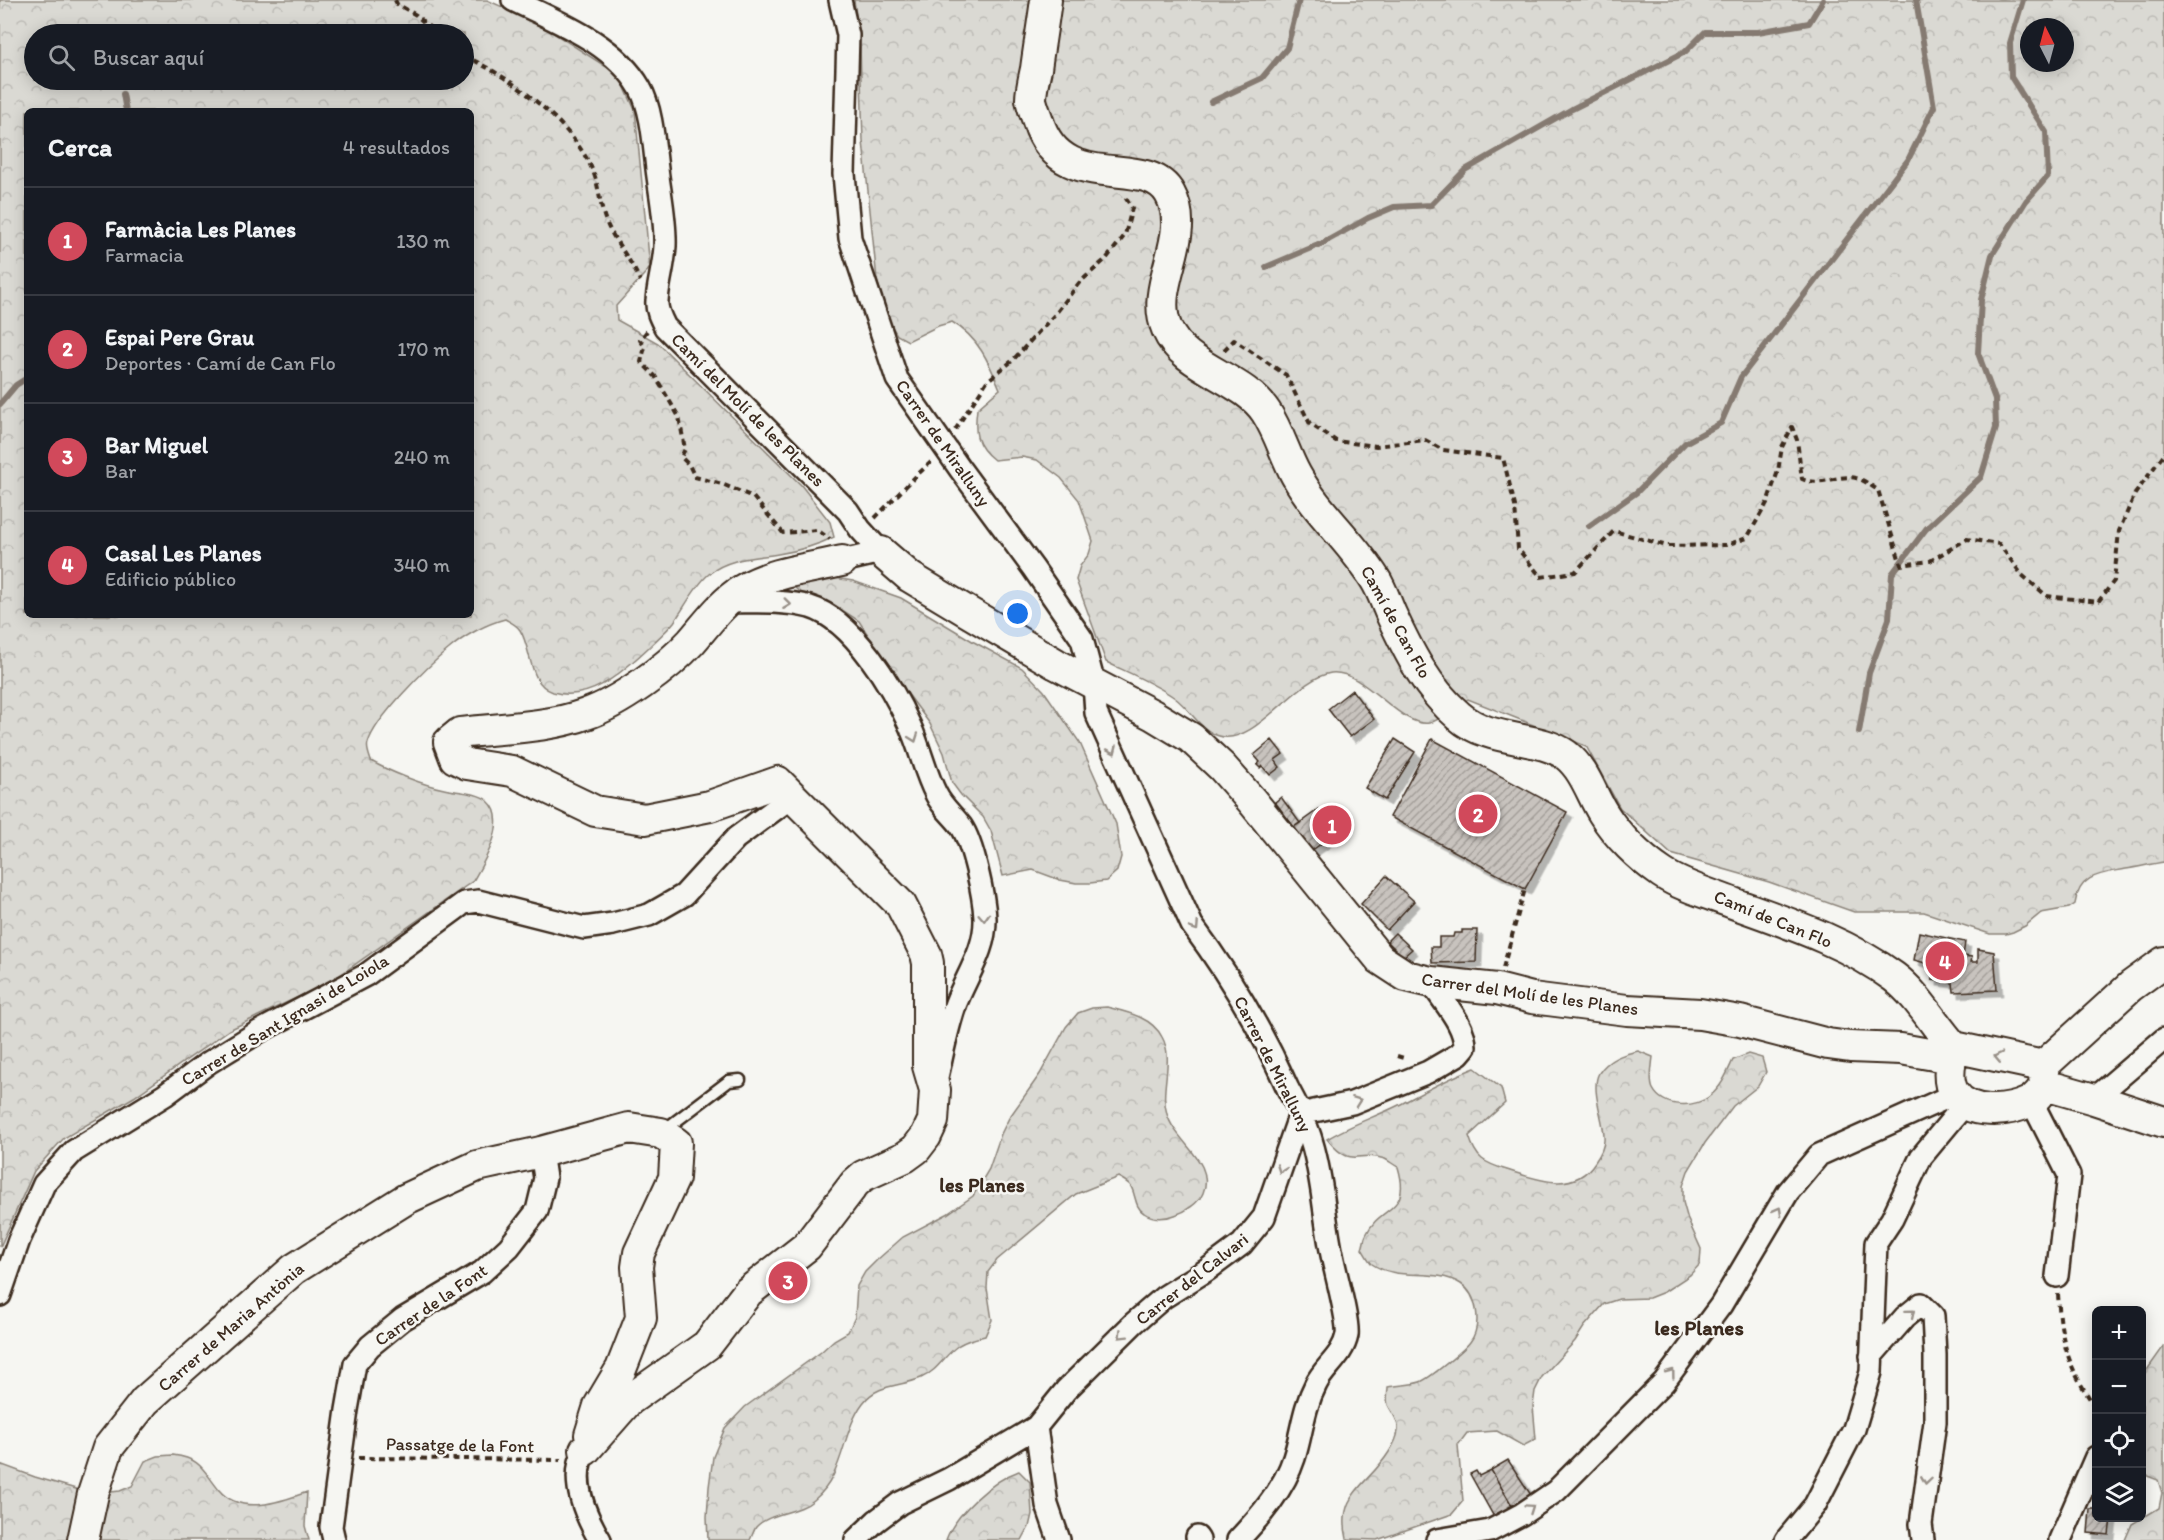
<!DOCTYPE html>
<html lang="es">
<meta charset="utf-8">
<style>
body{margin:0;font-family:Itim,sans-serif;background:#20242c;color:#f1f3f6}
.controls{position:absolute;right:18px;bottom:18px;display:grid;overflow:hidden;border-radius:9px;box-shadow:0 3px 15px #0003}
.controls button{width:54px;height:54px;display:grid;place-items:center;padding:0;border:0;border-bottom:2px solid #363941;background:#171b24;color:#f1f3f6;font:30px sans-serif}
.compass{position:absolute;left:2020px;top:18px;width:54px;height:54px;border-radius:50%;background:#171b24;box-shadow:0 3px 15px #0003;rotate:354deg}
.you{position:absolute;left:1018px;top:614px;width:21px;height:21px;margin:-15px;border:4px solid #fff;border-radius:50%;background:#1a73e8;box-shadow:0 0 0 9px #1a73e833}
.badge{display:grid;place-items:center;width:39px;height:39px;border-radius:50%;background:#d1495b;color:#fff;font-size:20px;font-weight:700}
.pin{position:absolute;translate:-50% -50%;border:3px solid #fff;box-shadow:0 2px 6px #0006}
.list{margin:0;padding:0;list-style:none}
h2{display:flex;justify-content:space-between;align-items:center;height:78px;margin:0;padding:0 24px;font-size:26px}
h2 small{font-size:20px;font-weight:400;color:#9ea1a6}
.list li{display:grid;grid-template-columns:39px 1fr auto;gap:18px;align-items:center;box-sizing:border-box;height:108px;padding:0 24px;border-top:2px solid #363941}
.list b{display:block;font-size:22px;white-space:nowrap}
.list p{margin:0;font-size:20px;white-space:nowrap;color:#9ea1a6}
.list em{font-size:20px;font-style:normal;color:#9ea1a6}
.icon{flex:none;width:33px;height:33px;fill:none;stroke:currentColor;stroke-width:2;stroke-linecap:round;stroke-linejoin:round}
.map{position:relative;flex:none;width:2164px;height:1540px;overflow:hidden}
.search{position:absolute;background:#171b24;box-shadow:0 3px 15px #0003;left:24px;top:24px;width:450px;height:66px;display:flex;align-items:center;gap:15px;box-sizing:border-box;padding:0 21px;border-radius:33px;color:#9ea1a6;font-size:22px}
.panel{position:absolute;background:#171b24;box-shadow:0 3px 15px #0003;left:24px;top:108px;width:450px;height:510px;border-radius:9px}
.map>svg:first-child{display:block}
.forest{fill:url(#forest-crowns);stroke:#8a8278;stroke-width:1.5;fill-rule:evenodd}
.lines{fill:none;stroke-linecap:round;stroke-linejoin:round}
.stream{stroke:#857a71;stroke-width:6}
.building{fill:url(#building-hatch);stroke:#3b2a1e;stroke-width:1.5;filter:url(#shadow)}
.lane-casing{stroke:#3b2a1e;stroke-width:15}
.street-casing{stroke:#3b2a1e;stroke-width:26}
.secondary-casing{stroke:#3b2a1e;stroke-width:34}
.path{stroke:#3b2a1e;stroke-width:4;stroke-dasharray:6 4.5;stroke-linecap:butt}
.lane{stroke:#f6f6f2;stroke-width:10}
.street{stroke:#f6f6f2;stroke-width:21}
.secondary{stroke:#f6f6f2;stroke-width:30}
.oneway{stroke:#989088}
.labels{text-anchor:middle;stroke-width:5;stroke-linejoin:round;paint-order:stroke}
.street-label{font-size:18px;fill:#3b2a1e;stroke:#f6f6f2}
.neighbourhood-label{font-size:20px;font-weight:bold;fill:#3b2a1e;stroke:#f6f6f2}
.quarter-label{font-size:21px;font-weight:bold;fill:#3b2a1e;stroke:#f6f6f2}
</style>
<div class="map">
<svg width="2164" height="1540" viewBox="0 0 2164 1540">
<defs>
<pattern id="forest-crowns" width="20" height="18" patternUnits="userSpaceOnUse" patternTransform="scale(1.5)"><rect width="20" height="18" fill="#dad9d3"/><path d="M2 6a3 3 0 1 1 6 0M12 15a3 3 0 1 1 6 0" fill="none" stroke="#bcbab5"/></pattern>
<pattern id="building-hatch" width="6" height="6" patternUnits="userSpaceOnUse" patternTransform="scale(1.5)"><rect width="6" height="6" fill="#c8c3be"/><path d="M-1 1l2-2M0 6l6-6M5 7l2-2" fill="none" stroke="#a49f9a"/></pattern>
<filter id="shadow"><feDropShadow dx="5.5" dy="5.5" stdDeviation="0" flood-color="#0004"/></filter>
</defs>
<rect width="100%" height="100%" fill="#f6f6f2"/>
<filter id="ink" filterUnits="userSpaceOnUse"><feTurbulence type="fractalNoise" baseFrequency=".0167" numOctaves="2"/><feDisplacementMap in="SourceGraphic" scale="12" xChannelSelector="R" yChannelSelector="G"/><feConvolveMatrix kernelMatrix="1 2 1 2 8 2 1 2 1" color-interpolation-filters="sRGB"/></filter>
<g filter="url(#ink)">
<path class="forest" d="M0 0H487L538 23 619 75 635 110 650 268 616 306 617 320 658 343 669 354 801 485 830 522 834 537C816 546 797 551 778 554 754 558 728 558 709 574 694 587 685 607 674 622 666 632 656 640 648 648 623 671 591 703 553 692 528 684 532 649 520 630 517 625 510 622 505 619 486 624 464 636 449 649 428 666 375 718 368 743 366 748 369 755 371 761 388 771 423 785 444 789 456 792 478 792 488 801 510 820 484 862 473 881L330 982 229 1030 134 1097 64 1138 34 1171 0 1247ZM34 34H464V80H34ZM27 111H471V615H27Z
M854 0H2164V862C2151 864 2139 867 2126 869 2101 874 2079 874 2075 904L2069 908 2041 913 2025 926 2013 932 2006 934H1990L1924 912H1854L1769 882 1671 854 1620 808 1586 746 1468 699C1459 705 1439 721 1429 723 1400 728 1364 669 1331 673 1295 678 1255 747 1219 736 1201 731 1190 709 1175 698 1154 683 1129 673 1106 662L1076 580 1080 566 1089 554 1093 541 1079 500 1061 478 1037 460 1022 457 994 460C975 445 974 432 977 409L1000 389C989 362 978 337 952 322L938 326 908 341 897 335 889 322 877 280 863 141 860 47ZM2029 27H2065V63H2029Z
M822 576 853 581 901 598 974 642 1022 668 1044 691 1080 743 1116 824 1121 857 1117 871 1106 881 1090 883H1076L1060 880 1033 870 1003 876 991 831 983 817 961 795 952 783 944 753 930 724 893 674 859 621 833 604 804 595 790 584Z
M1107 1007C1127 1012 1152 1017 1162 1037 1175 1060 1159 1089 1167 1114 1175 1142 1216 1162 1203 1193 1199 1203 1185 1212 1175 1215 1165 1219 1153 1219 1144 1213 1134 1207 1136 1193 1130 1185 1127 1182 1122 1179 1118 1177L1076 1194 997 1260 988 1272 987 1288 992 1320 985 1336C976 1338 967 1340 959 1345 944 1355 939 1370 921 1378 901 1387 878 1383 863 1403 841 1432 845 1475 814 1500 798 1514 770 1512 756 1527 754 1530 752 1536 750 1540H708L707 1517 709 1487 713 1457 725 1428 745 1407 821 1352 834 1340 848 1332 855 1317 857 1286 865 1272 877 1260 903 1237 947 1214 973 1196 989 1169 1001 1134 1009 1118 1040 1074 1066 1027 1078 1013 1092 1008Z
M1638 1051 1653 1057C1652 1066 1649 1081 1653 1089 1663 1108 1696 1109 1711 1095 1722 1086 1727 1073 1733 1060L1748 1054 1762 1058 1766 1072 1758 1086 1733 1106 1705 1143 1688 1171 1683 1186V1202L1688 1220 1701 1249 1700 1264 1690 1275 1664 1292 1649 1298 1619 1299 1604 1304 1584 1327 1575 1341 1542 1377 1535 1391 1533 1406 1536 1439 1523 1446 1497 1431 1467 1433 1458 1445 1463 1501 1452 1514 1377 1540 1347 1539C1336 1493 1368 1486 1389 1452 1393 1446 1397 1438 1398 1431 1399 1421 1392 1413 1388 1405 1386 1400 1388 1392 1388 1387 1398 1385 1411 1385 1420 1382 1429 1379 1464 1350 1470 1342 1482 1326 1478 1295 1461 1284 1434 1267 1398 1282 1372 1264 1368 1260 1365 1253 1362 1249 1364 1244 1364 1239 1366 1235 1380 1204 1412 1214 1398 1167 1394 1165 1389 1161 1385 1159 1357 1149 1353 1171 1327 1139 1350 1125 1375 1117 1399 1105 1424 1092 1448 1078 1475 1068L1501 1088 1505 1103 1469 1136C1476 1159 1484 1163 1507 1170 1536 1179 1574 1195 1595 1162 1600 1155 1605 1146 1604 1137 1604 1119 1590 1089 1599 1073 1608 1059 1623 1054 1638 1051Z
M2164 1346V1540H2125L2132 1524 2159 1508 2162 1493 2158 1480 2142 1474V1377Z
M173 1455C202 1459 202 1469 219 1490 241 1516 280 1502 307 1492L305 1526 309 1540H0V1464L35 1477 93 1494 120 1491 132 1486 145 1461 158 1456Z
M1019 1471 1030 1482 1032 1514 1029 1527 1022 1540H946C955 1514 993 1480 1019 1471Z"/>
<g class="lines">
<path class="stream" d="M123 94 126 111
M1211 102 1262 78 1287 48 1299 0
M1266 267 1323 243 1368 218 1394 207 1431 205 1465 170 1572 109 1685 52 1705 32H1758L1809 23 1823 0
M0 404 16 385 27 378
M1589 526 1637 492 1685 443 1721 423 1741 377 1908 160 1934 107 1916 0
M1859 732 1869 673 1889 619 1892 574 1926 529 1981 477 1996 428 1995 399 1978 353 1981 300 1992 255 2026 201 2048 176 2046 132 2011 77 2010 43 2023 0"/>
</g>
<path class="building" d="M1352 690 1374 719 1350 737 1328 709Z
M1395 739 1415 752 1385 800 1365 788Z
M1432 739 1567 812 1525 889 1390 817Z
M1272 740 1283 754 1275 760 1280 767 1270 775 1262 766 1260 768 1257 765 1260 762 1254 755Z
M1281 797 1300 823 1294 827 1275 802Z
M1319 809 1336 833 1311 851 1294 827Z
M1386 876 1414 901 1387 930 1361 904Z
M1462 930H1477L1476 962 1432 963 1431 947H1439V937H1453L1454 933H1462Z
M1919 932 1965 942 1963 956 1972 957 1971 962H1978V949L1994 952 1997 990 1954 992 1953 983 1932 980 1933 965 1914 960Z
M1395 933 1412 949 1403 957 1387 941Z
M1508 1460 1531 1495 1513 1507 1491 1470Z
M1491 1470 1513 1507 1494 1517 1470 1474 1476 1471 1479 1476Z
M2090 1509H2096V1518H2111L2109 1535 2088 1533Z"/>
<g class="lines">
<defs>
<path id="lane" d="M663 1131 729 1081 740 1080"/>
<path id="street" d="M513 0C558 22 614 43 640 88 652 109 654 145 657 169 660 194 666 221 665 246 664 266 658 283 657 301 656 310 661 319 665 327L848 511 860 529 881 552 842 561
M840 0 848 35 844 174 850 238 897 379 960 469 1033 568 1082 639 1094 684 1096 713 1192 925C1230 976 1262 1031 1288 1089 1297 1106 1307 1124 1312 1143 1323 1179 1324 1218 1332 1255 1335 1271 1349 1321 1347 1335 1343 1356 1324 1367 1316 1384 1303 1409 1302 1433 1294 1458 1284 1489 1260 1517 1238 1540
M729 602C755 602 784 600 810 607 853 620 893 688 910 726 920 748 925 773 936 794 942 807 953 815 961 826 973 843 984 896 985 918 986 949 967 975 956 1003 947 1027 943 1052 937 1077
M2094 1099 2164 1039
M2029 1102 2036 1110 2069 1175 2057 1276
M1300 1114 1352 1103 1428 1072 1459 1054 1465 1047C1465 1024 1443 1002 1431 982
M0 1295 19 1240 44 1184 74 1151 165 1095 208 1063 260 1031 366 975 464 903 478 901 584 928 613 924 649 915 684 895 736 838 793 796
M1871 1356 1905 1317 1921 1304 1933 1316 1935 1355V1422L1921 1524 1923 1540
M1036 1427 1047 1505 1059 1540
M585 1450C569 1478 585 1515 600 1540
M1197 1537 1199 1540
M334 1540 331 1527 347 1410 355 1364 370 1346 403 1319 482 1272 509 1247 537 1211 545 1178 541 1152
M856 1540 876 1521 900 1503 949 1479 1036 1427 1066 1390 1134 1323 1164 1297 1207 1270 1242 1244 1264 1217 1300 1114
M1437 1540 1490 1531 1522 1514 1556 1491 1664 1382 1721 1305 1788 1192 1819 1155 1955 1094
M1786 1540 1815 1505 1854 1429 1871 1372 1876 1243 1892 1219 1921 1157 1965 1104
M2060 1540 2096 1457"/>
<path id="secondary" d="M1046 0C1043 23 1039 46 1036 69 1034 78 1031 90 1031 99 1032 106 1036 115 1038 121 1062 198 1147 151 1170 194 1194 237 1148 285 1167 329 1184 369 1243 377 1266 412 1279 432 1285 455 1296 475 1317 513 1352 542 1375 579 1382 590 1386 603 1391 614 1408 651 1427 689 1459 716 1489 743 1538 735 1566 755 1585 770 1591 794 1603 813 1617 836 1640 858 1662 873 1683 887 1710 894 1733 903 1788 923 1847 942 1894 977 1919 996 1933 1024 1954 1047
M881 552 910 577 968 612 1056 664 1153 715 1191 738 1222 767 1252 801 1380 959 1406 976 1431 982 1497 989 1532 998 1627 1010 1700 1014 1740 1021 1828 1044 1850 1047 1901 1049 1951 1058
M1954 1047C1950 1061 1946 1080 1954 1093 1969 1116 2008 1112 2029 1102 2036 1098 2041 1092 2045 1085L2043 1066
M1954 1047 2043 1066
M2043 1066 2131 986 2164 962
M2045 1085 2094 1099 2164 1122
M585 1450 628 1401 707 1345 748 1292 807 1246 855 1183 863 1176 905 1157 916 1149 926 1136 933 1121 935 1090 928 1066V963L926 954 901 905 778 782 710 806 645 819 595 811 512 771 467 764 455 758 449 742 460 733C501 728 547 728 586 714 619 703 667 668 691 642 706 625 722 602 742 590 772 572 808 569 842 561
M83 1540 93 1494 108 1448 145 1401 294 1269 406 1199 477 1166 541 1152 629 1128 661 1133 676 1143 674 1178 639 1253 637 1267 641 1318 621 1369 599 1406 590 1435"/>
</defs>
<use href="#lane" class="lane-casing"/>
<use href="#street" class="street-casing"/>
<use href="#secondary" class="secondary-casing"/>
<path class="path" d="M395 0 397 4 416 15 437 34
M464 56C510 76 571 122 592 169 600 186 599 208 608 226 617 245 632 261 640 281
M647 331 640 340 645 347 641 362 655 376 679 417 685 449 681 457 689 465 695 477 722 484 753 497 783 533 817 530 830 539
M1224 350 1234 340 1286 375 1310 424 1336 441 1376 446 1425 440 1443 450 1503 458 1515 506 1518 549 1541 577 1575 572 1614 531 1667 546 1726 545 1747 538 1767 503 1778 471 1782 447 1792 427 1797 440 1802 479C1820 487 1837 474 1856 478 1863 479 1871 486 1878 490L1901 565 1930 561 1967 539 1999 544 2022 575 2047 596 2098 602 2114 581 2119 531 2135 494 2164 454
M955 430 987 381 1012 361 1057 312 1079 283 1106 259 1125 235 1132 208 1125 197
M875 518 917 475 931 462
M1503 968 1525 889
M1397 1056 1407 1059
M2058 1294C2061 1344 2068 1367 2096 1408
M358 1458 561 1460"/>
<use href="#lane" class="lane"/>
<use href="#street" class="street"/>
<use href="#secondary" class="secondary"/>
</g>
<defs><path id="oneway-chevron" d="M-2-3.5L2.5 0L-2 3.5" fill="none" stroke-width="1.6" stroke-linecap="round" stroke-linejoin="round" transform="scale(1.5)"/></defs>
<g class="oneway">
<use href="#oneway-chevron" transform="translate(787 604) rotate(7)"/>
<use href="#oneway-chevron" transform="translate(914 738) rotate(70)"/>
<use href="#oneway-chevron" transform="translate(1113 750) rotate(66)"/>
<use href="#oneway-chevron" transform="translate(984 917) rotate(87)"/>
<use href="#oneway-chevron" transform="translate(1195 927) rotate(57)"/>
<use href="#oneway-chevron" transform="translate(1998 1057) rotate(-168)"/>
<use href="#oneway-chevron" transform="translate(1357 1101) rotate(-20)"/>
<use href="#oneway-chevron" transform="translate(1281 1169) rotate(110)"/>
<use href="#oneway-chevron" transform="translate(1778 1211) rotate(-61)"/>
<use href="#oneway-chevron" transform="translate(1911 1313) rotate(-40)"/>
<use href="#oneway-chevron" transform="translate(1122 1335) rotate(135)"/>
<use href="#oneway-chevron" transform="translate(1671 1373) rotate(-53)"/>
<use href="#oneway-chevron" transform="translate(1926 1480) rotate(98)"/>
<use href="#oneway-chevron" transform="translate(1530 1508) rotate(-34)"/>
</g>
</g>
<g class="labels">
<g class="street-label">
<text transform="translate(748 410) rotate(45)" y="6">Camí del Molí de les Planes</text>
<text transform="translate(943 443) rotate(55)" y="6">Carrer de Miralluny</text>
<text transform="translate(1396 622) rotate(61)" y="6">Camí de Can Flo</text>
<text transform="translate(1773 919) rotate(22)" y="6">Camí de Can Flo</text>
<text transform="translate(1530 994) rotate(8)" y="6">Carrer del Molí de les Planes</text>
<text transform="translate(285 1020) rotate(-31)" y="6">Carrer de Sant Ignasi de Loiola</text>
<text transform="translate(1273 1064) rotate(63)" y="6">Carrer de Miralluny</text>
<text transform="translate(1192 1279) rotate(-38)" y="6">Carrer del Calvari</text>
<text transform="translate(431 1305) rotate(-34)" y="6">Carrer de la Font</text>
<text transform="translate(231 1327) rotate(-41)" y="6">Carrer de Maria Antònia</text>
<text transform="translate(460 1445) rotate(1)" y="6">Passatge de la Font</text>
</g>
<g class="neighbourhood-label">
<text x="982" y="1192">les Planes</text>
</g>
<g class="quarter-label">
<text x="1699" y="1335">les Planes</text>
</g>
</g>
</svg>
<div class="controls">
<button>+</button>
<button>−</button>
<button><svg class="icon" aria-label="locate" viewBox="0 0 24 24"><circle cx="12" cy="12" r="6"/><path d="M12 2v4M12 18v4M2 12h4M18 12h4"/></svg></button>
<button><svg class="icon" aria-label="layers" viewBox="0 0 24 24"><path d="M12 4l9 5-9 5-9-5zM3 14l9 5 9-5"/></svg></button>
</div>
<svg class="compass" viewBox="-18 -18 36 36"><path d="M0-13l5 13h-10z" fill="#e53935"/><path d="M0 13l5-13h-10z" fill="#9ea1a6"/></svg>
<div class="you"></div>
<div class="pin badge" style="left:1332px;top:825px">1</div>
<div class="pin badge" style="left:1478px;top:814px">2</div>
<div class="pin badge" style="left:788px;top:1281px">3</div>
<div class="pin badge" style="left:1945px;top:961px">4</div>
<div class="search"><svg class="icon" aria-label="search" viewBox="0 0 24 24"><circle cx="10" cy="10" r="6"/><path d="M15 15l6 6"/></svg>Buscar aquí</div>
<section class="panel">
<h2>Cerca<small>4 resultados</small></h2>
<ul class="list">
<li><span class="badge">1</span><div><b>Farmàcia Les Planes</b><p>Farmacia</p></div><em>130 m</em></li>
<li><span class="badge">2</span><div><b>Espai Pere Grau</b><p>Deportes · Camí de Can Flo</p></div><em>170 m</em></li>
<li><span class="badge">3</span><div><b>Bar Miguel</b><p>Bar</p></div><em>240 m</em></li>
<li><span class="badge">4</span><div><b>Casal Les Planes</b><p>Edificio público</p></div><em>340 m</em></li>
</ul>
</section>
</div>
